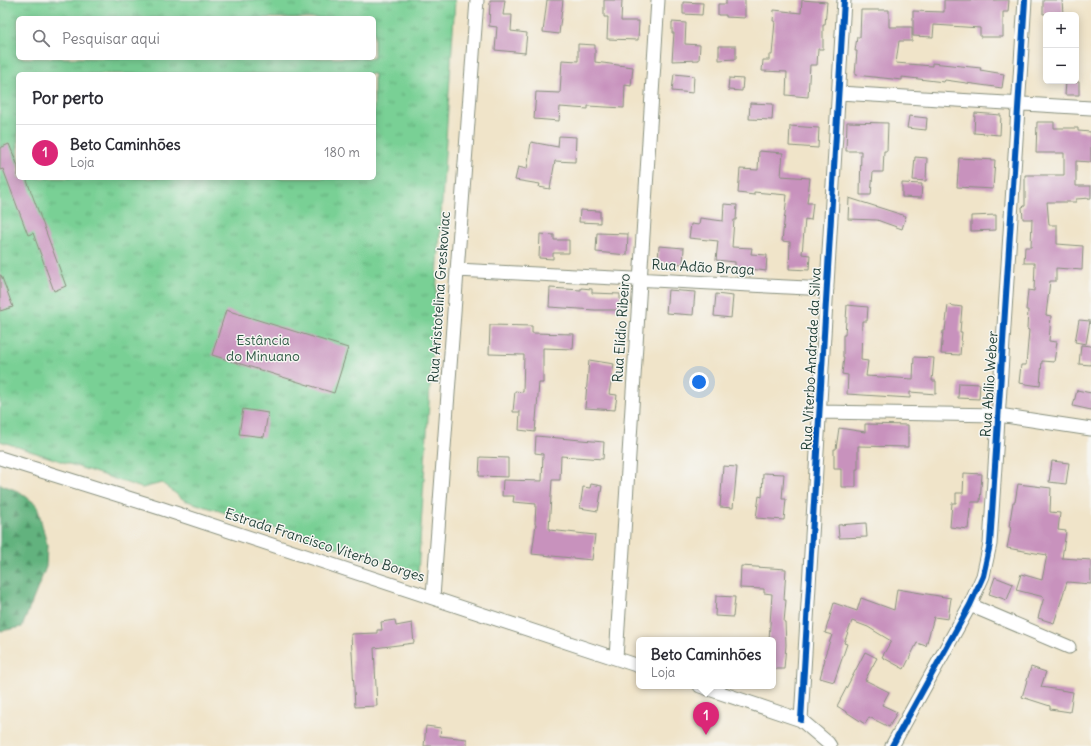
<!DOCTYPE html>
<html lang="pt">
<meta charset="utf-8">
<style>
body{margin:0;font-family:Delius,sans-serif;background:#f2f2f3;color:#2b2b33}
.controls{position:absolute;right:12px;top:12px;display:grid;overflow:hidden;border-radius:6px;box-shadow:0 2px 10px #0003}
.controls button{width:36px;height:36px;display:grid;place-items:center;padding:0;border:0;border-bottom:1px solid #e1e1e2;background:#fff;color:#2b2b33;font:20px sans-serif}
.you{position:absolute;left:699px;top:382px;width:14px;height:14px;margin:-10px;border:3px solid #fff;border-radius:50%;background:#1a73e8;box-shadow:0 0 0 6px #1a73e833}
.badge{display:grid;place-items:center;width:26px;height:26px;border-radius:50%;background:#db2777;color:#fff;font-size:13px;font-weight:700}
.pin{position:absolute;translate:-50% -33px;filter:drop-shadow(0 1px 2px #0008)}
.pin::after{content:'';position:absolute;top:21px;width:14px;height:12px;background:inherit;clip-path:polygon(0 0,100% 0,50% 100%)}
.popup{position:absolute;left:636px;top:637px;width:140px;height:52px;box-sizing:border-box;display:grid;place-content:center;border-radius:6px;background:#fff;filter:drop-shadow(0 1px 3px #0005);font-size:13px;white-space:nowrap;color:#7c7c81}
.popup b{font-size:15px;color:#2b2b33}
.popup::after{content:'';position:absolute;left:50%;top:100%;margin-left:-8px;border:8px solid transparent;border-top-color:#fff}
.list{margin:0;padding:0;list-style:none}
h2{display:flex;justify-content:space-between;align-items:center;height:52px;margin:0;padding:0 16px;font-size:17px}
h2 small{font-size:13px;font-weight:400;color:#7c7c81}
.list li{display:grid;grid-template-columns:26px 1fr auto;gap:12px;align-items:center;box-sizing:border-box;height:56px;padding:0 16px;border-top:1px solid #e1e1e2}
.list b{display:block;font-size:15px;white-space:nowrap}
.list p{margin:0;font-size:13px;white-space:nowrap;color:#7c7c81}
.list em{font-size:13px;font-style:normal;color:#7c7c81}
.icon{flex:none;width:22px;height:22px;fill:none;stroke:currentColor;stroke-width:2;stroke-linecap:round;stroke-linejoin:round}
.map{position:relative;flex:none;width:1091px;height:746px;overflow:hidden}
.search{position:absolute;background:#fff;box-shadow:0 2px 10px #0003;left:16px;top:16px;width:360px;height:44px;display:flex;align-items:center;gap:10px;box-sizing:border-box;padding:0 14px;border-radius:6px;color:#7c7c81;font-size:15px}
.panel{position:absolute;background:#fff;box-shadow:0 2px 10px #0003;left:16px;top:72px;width:360px;height:108px;border-radius:6px}
.map>svg:first-child{display:block}
.forest{fill:url(#forest-firs);stroke:#407859}
.park{fill:url(#park-tufts);stroke:#4c8664;fill-rule:evenodd}
.building{fill:#c892bd}
.lines{fill:none;stroke-linecap:round;stroke-linejoin:round}
.minor-casing{stroke:#88907e;stroke-width:15}
.minor{stroke:#fff;stroke-width:13}
.cycleway-casing{stroke:#f6f6f2;stroke-width:8}
.cycleway{stroke:#0057b8;stroke-width:6}
.labels{text-anchor:middle;stroke-width:3;stroke-linejoin:round;paint-order:stroke}
.street-label{font-size:14px;fill:#1f3d34;stroke:#f6f6f2}
.park-label{font-size:14px;fill:#315a47;stroke:#f6f6f2}
</style>
<div class="map">
<svg width="1091" height="746" viewBox="0 0 1091 746">
<defs>
<pattern id="forest-firs" width="22" height="20" patternUnits="userSpaceOnUse"><rect width="22" height="20" fill="#62b27e"/><path d="M5 1l3.5 6h-7zM16 11l3.5 6h-7z" fill="#509268"/></pattern>
<pattern id="park-tufts" width="24" height="20" patternUnits="userSpaceOnUse"><rect width="24" height="20" fill="#79d095"/><path d="M3 7l-1-3M5 7V3M7 7l1-3M15 17l-1-3M17 17v-4M19 17l1-3" fill="none" stroke="#63aa7a"/></pattern>
</defs>
<rect width="100%" height="100%" fill="#f6f6f2"/>
<filter id="ink" filterUnits="userSpaceOnUse"><feTurbulence type="fractalNoise" baseFrequency=".025" numOctaves="2"/><feDisplacementMap in="SourceGraphic" scale="8" xChannelSelector="R" yChannelSelector="G"/><feConvolveMatrix kernelMatrix="1 2 1 2 8 2 1 2 1" color-interpolation-filters="sRGB"/></filter>
<filter id="wash" filterUnits="userSpaceOnUse"><feTurbulence type="fractalNoise" baseFrequency=".012" numOctaves="4" result="noise"/><feDisplacementMap in="SourceGraphic" scale="16" xChannelSelector="R" yChannelSelector="G"/><feGaussianBlur stdDeviation="0.9" result="paint"/><feColorMatrix in="noise" values="0 0 0 0 0 0 0 0 0 0 0 0 0 0 0 0 0 1.4 0 .05"/><feComposite in="paint" operator="in"/></filter>
<g filter="url(#wash)">
<rect width="100%" height="100%" fill="#f0e4c9"/>
<path class="forest" d="M0 484 20 492 37 505 47 545 46 567 22 627 1 631 0 630Z"/>
<path class="park" d="M0 0H455L418 573 184 500 162 483 142 488 0 441ZM18 18H374V58H18ZM18 74H374V178H18Z"/>
<g id="blocks">
<path class="building" d="M490 0H505L503 15H512L511 31 527 33 525 53 495 50 497 27 489 26Z
M547 0H563L559 34 543 32Z
M604 0H622L621 21H639L638 40 607 39 608 17H604Z
M726 0H745V18L726 17V15H718V4H726Z
M802 0 827 2 825 25H823V49H818L817 65H810L808 97 786 95 787 72 762 71 763 60H769V55H772L775 21H773L774 10 801 13Z
M944 0H1009L1008 12H1003V37H980V28L934 25 933 37 913 36V11L944 12Z
M1043 0H1062L1063 14H1043Z
M683 2 703 3 702 15 683 14Z
M861 10H889V27H912V41H899L896 63 932 66V63L981 68 980 70 1004 74 1002 88 945 80 944 82 902 77V80L855 75 857 51H855L857 37H860Z
M672 22 686 23 685 44 700 45 699 60 672 61 674 33H672Z
M578 44 595 45V62L633 67 631 86 625 85 624 108 588 106V109L560 107 559 121 534 119 536 92 560 93 562 60 578 61Z
M719 46H736V59L719 60Z
M674 74 694 76 693 93 672 91Z
M729 78 743 79 742 91 728 90Z
M1066 82H1079V95H1065Z
M750 103 773 104 772 120 749 119Z
M975 113 1001 115 1000 135 974 133Z
M909 116 927 118 926 130 907 128Z
M847 122 888 123 887 151H884L883 172H873L871 195H860L861 151H846Z
M1037 122H1054V128H1078V131L1091 132V162L1076 161V186H1091V198L1076 199V202H1047L1049 225H1057V244L1083 246 1082 270 1056 268V281H1050L1046 315 1051 316 1049 341 1057 342 1054 362 1042 361 1040 386 1019 383 1021 365H1026L1029 330 1027 329 1028 310H1026L1028 290 1034 291 1035 263H1024L1025 247H1031L1032 219H1023L1022 207 1025 206V175H1064V153H1036Z
M790 126 819 128 818 148 789 146Z
M559 136 576 137 575 162 555 161 550 189 539 187 540 184 515 180 518 167 527 169 531 142 558 147Z
M9 144 18 166V178H26L66 286 54 291 33 233 28 235 3 169 0 170V148Z
M759 151 783 153 781 176 810 178 807 203H813L811 220 805 219 802 254 810 255 809 270 789 269 790 242 782 241 787 195 754 192V195L738 193 740 169 758 170Z
M915 157 927 158 926 181 913 180Z
M959 158 995 160 993 189 957 187Z
M902 183 922 184 921 198 902 197Z
M849 198 906 216 902 229 877 220 848 219Z
M724 204 737 205 736 220H734L732 247 752 248 751 254 767 255 766 271 735 267V262L716 260 718 241 689 238 691 224 699 225 700 218 723 221Z
M580 210 600 211V223L579 222Z
M996 215V230L971 231V216Z
M597 233 628 234 627 255 596 252Z
M540 234 554 235V240H569V253H553V259L539 258Z
M659 246 684 248 683 264 658 262Z
M0 275H1L13 307 0 311Z
M550 288 581 290V288L592 289V293L620 294V310H595L549 307Z
M668 290 695 292 693 315 666 313Z
M716 294 733 296 731 318 714 316Z
M847 305 868 307 867 321H862L861 360 868 361 866 376 913 379 914 357 934 358 932 381H936V394L910 392V398L847 394 848 375 842 374 844 357H843V335H845Z
M948 305 962 307 960 332H962L960 355 941 354 943 331H945Z
M226 310 348 348 334 393 212 355Z
M1079 320 1090 321 1086 344 1075 342Z
M490 325 532 326V333L574 334 573 349 543 348V383H539L535 432 519 430 520 412H513L515 391 523 392 524 355 489 354Z
M1081 345 1091 346V365L1079 364Z
M589 360 614 364 609 394 617 395 615 410 585 408Z
M959 383 980 384 979 399 958 398Z
M1077 390 1091 393V410L1073 406Z
M243 409 268 413 264 437 239 434Z
M865 424 908 425V447L858 446V469H856V487H841V469H834V449H836L839 428 865 432Z
M536 436 604 442 603 459 561 456 560 480H552L549 530 595 535 592 560 532 554 536 524H535L536 504 513 502 514 496H502L503 480 542 481 543 454 535 453Z
M480 457 508 458V477L479 476Z
M1052 461 1069 463 1066 484 1049 482Z
M723 466 737 467 733 508 720 507Z
M763 473 784 474 782 499H786L784 520 756 518 759 496 762 497Z
M964 473 982 474 980 502H971L968 529 950 527 952 503H956V493H963Z
M591 484 602 486 598 511 580 508 583 487 590 488Z
M1018 484 1051 488 1050 512 1060 513 1058 530 1066 531 1062 558 1091 560V584L1067 582 1054 623 1038 618 1044 597 1016 590 1021 574 1042 580 1047 555 1007 548 1011 527H1009L1013 502H1015Z
M866 523 867 537 839 538 838 525Z
M741 566 786 569 784 600H786L784 622H785L786 645 784 669H773V640H769L772 594 764 593V589L740 588Z
M995 577 1013 584 1007 600 989 594Z
M897 589 951 598 948 619 934 617 926 646 917 643 904 669 882 657 891 641 868 627 852 621 844 643 847 644 834 682 820 678 825 659 824 658 832 635 825 633 834 603 857 611 861 598 894 610Z
M716 596 735 597 733 617 715 616Z
M395 620 396 626 412 623 414 643 374 648 377 706 355 707 351 634 377 633V630H382L381 622Z
M865 652 877 658 865 680 889 692 882 705 897 712 889 727 869 717 865 724 837 706Z
M1031 667 1046 672 1041 687 1073 692 1070 712 1050 709V706L1022 697Z
M426 726 441 728 440 736 467 739V746H424Z"/>
</g>
</g>
<g filter="url(#ink)">
<use href="#blocks" fill-opacity="0" stroke="#88907e" stroke-width="1"/>
<g class="lines">
<defs>
<path id="minor" d="M839 93 1091 108
M457 270 827 289
M820 412 999 415 1091 429
M0 458 160 508 639 666
M433 597 477 0
M970 605 1069 647
M616 658 658 0
M700 686 801 720 828 743 830 746
M801 720 844 0
M892 746 970 605 983 576 990 544 1025 0"/>
</defs>
<use href="#minor" class="minor-casing"/>
<use href="#minor" class="minor"/>
<defs>
<path id="cycleway" d="M801 720 844 0
M892 746 970 605 983 576 990 544 1025 0"/>
</defs>
<use href="#cycleway" class="cycleway-casing"/>
<use href="#cycleway" class="cycleway"/>
</g>
</g>
<g class="labels">
<g class="street-label">
<text transform="translate(703 267) rotate(3)" y="5">Rua Adão Braga</text>
<text transform="translate(439 297) rotate(-86)" y="5">Rua Aristotelina Greskoviac</text>
<text transform="translate(621 328) rotate(-86)" y="5">Rua Elídio Ribeiro</text>
<text transform="translate(811 359) rotate(-87)" y="5">Rua Viterbo Andrade da Silva</text>
<text transform="translate(989 384) rotate(-86)" y="5">Rua Abílio Weber</text>
<text transform="translate(325 545) rotate(18)" y="5">Estrada Francisco Viterbo Borges</text>
</g>
<g class="park-label">
<text x="263" y="345">Estância<tspan x="263" dy="16">do Minuano</tspan></text>
</g>
</g>
</svg>
<div class="controls">
<button>+</button>
<button>−</button>
</div>
<div class="you"></div>
<div class="pin badge" style="left:706px;top:735px">1</div>
<div class="popup"><b>Beto Caminhões</b>Loja</div>
<div class="search"><svg class="icon" aria-label="search" viewBox="0 0 24 24"><circle cx="10" cy="10" r="6"/><path d="M15 15l6 6"/></svg>Pesquisar aqui</div>
<section class="panel">
<h2>Por perto<small></small></h2>
<ul class="list">
<li><span class="badge">1</span><div><b>Beto Caminhões</b><p>Loja</p></div><em>180 m</em></li>
</ul>
</section>
</div>
